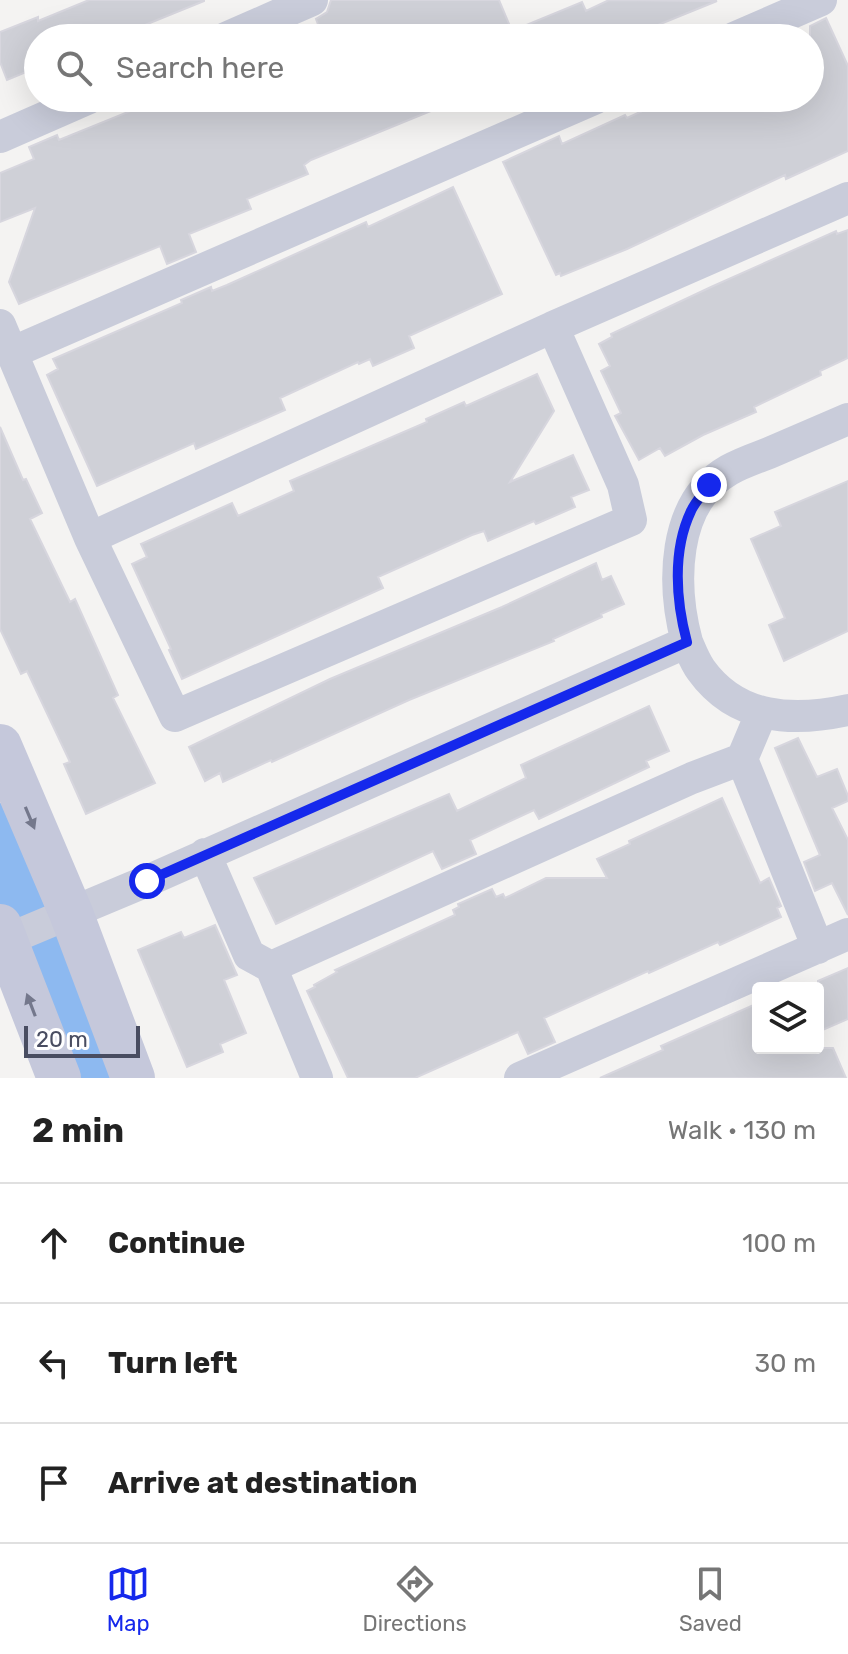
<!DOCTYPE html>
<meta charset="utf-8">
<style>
body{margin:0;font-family:Rubik,sans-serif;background:#f2f2f2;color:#222}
.controls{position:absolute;right:24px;bottom:24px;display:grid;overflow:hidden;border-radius:8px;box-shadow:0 8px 32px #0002}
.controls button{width:72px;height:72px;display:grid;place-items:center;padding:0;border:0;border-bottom:2px solid #e0e0e0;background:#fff;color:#222;font:40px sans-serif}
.scale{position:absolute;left:24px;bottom:20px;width:116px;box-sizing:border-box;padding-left:8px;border:4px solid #494d61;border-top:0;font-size:22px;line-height:28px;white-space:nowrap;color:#494d61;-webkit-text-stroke:6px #fff;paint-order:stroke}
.stop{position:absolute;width:24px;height:24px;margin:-18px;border:6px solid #1528ec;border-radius:50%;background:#fff}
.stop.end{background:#1528ec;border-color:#fff;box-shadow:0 2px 8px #0008}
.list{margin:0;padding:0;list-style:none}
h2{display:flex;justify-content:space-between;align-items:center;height:104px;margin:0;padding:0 32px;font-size:34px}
h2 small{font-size:26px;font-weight:400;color:#767676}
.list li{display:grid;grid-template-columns:52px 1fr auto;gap:24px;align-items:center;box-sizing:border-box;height:120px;padding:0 32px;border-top:2px solid #e0e0e0}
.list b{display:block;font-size:30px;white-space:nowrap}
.list em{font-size:26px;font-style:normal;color:#767676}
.icon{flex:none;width:44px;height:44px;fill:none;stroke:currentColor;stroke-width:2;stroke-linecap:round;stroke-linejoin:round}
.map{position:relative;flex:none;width:848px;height:1078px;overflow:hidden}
.search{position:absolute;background:#fff;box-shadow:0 8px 32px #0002;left:24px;right:24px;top:24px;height:88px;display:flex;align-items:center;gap:20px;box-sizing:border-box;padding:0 28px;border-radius:44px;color:#767676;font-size:30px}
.sheet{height:464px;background:#fff}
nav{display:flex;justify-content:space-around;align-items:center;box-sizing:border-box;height:112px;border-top:2px solid #e0e0e0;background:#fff;font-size:22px;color:#767676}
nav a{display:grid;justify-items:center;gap:4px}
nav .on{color:#1528ec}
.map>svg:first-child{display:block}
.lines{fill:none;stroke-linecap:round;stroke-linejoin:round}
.river{stroke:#8db9f0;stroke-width:70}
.building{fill:#cfd0d7;stroke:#d7d6de;stroke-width:2}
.street{stroke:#c9ccda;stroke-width:32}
.secondary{stroke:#c5c8db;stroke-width:44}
.oneway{fill:#74788c}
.route{stroke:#1528ec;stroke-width:10}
</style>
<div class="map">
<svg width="848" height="1078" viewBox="0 0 848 1078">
<rect width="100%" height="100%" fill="#f4f3f2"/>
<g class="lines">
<path class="river" d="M0 838 25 895
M51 963 96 1078"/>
</g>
<path class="building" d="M89 0H204V1L113 38H38V67L7 80 0 62V32L38 17V21Z
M331 0H499L512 31 582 2 586 11 609 0 717 1 626 38H323L316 19 327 12Z
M826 18 848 66V151L786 179 785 175 627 249 561 276 560 273 556 275 503 162 559 136 562 144 625 115 627 118 671 98H810V26Z
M147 98H460V99L311 160 304 165 308 174 247 199 251 209 189 234 196 252 167 264 160 246 19 304 9 282 35 208 0 222V173L34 159 29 147 57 135 59 140 133 110 131 105Z
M453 187 502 294 409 336 414 348 373 366 370 359 359 364 358 362 280 398 285 410 196 449 194 443 97 486 47 375 58 369 53 359 182 303 181 300 211 287 212 291 227 285 366 222 368 227Z
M848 230V358L820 371 821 375 754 407 756 412 703 435 665 456 660 448 639 460 615 416 621 413 601 371 610 366 599 344 612 337 611 334 711 287 836 231 837 234Z
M537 374 554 411 510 482 573 455 589 490 571 497 575 507 536 524 534 521 488 541 484 531 472 535 378 577 383 588 182 679 169 650 171 649 132 564 147 557 141 544 232 503 238 516 294 491 290 481 427 422 426 419 464 402 466 406Z
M0 427 23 480 26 479 42 513 30 519 70 602 75 599 118 695 113 698 155 783 86 814 64 764 70 762 27 671 21 674 0 629Z
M848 481V631L784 661 769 625 785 618 751 539 781 526 775 512Z
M596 563 602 580 611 576 624 604 601 614 602 617 553 639 554 641 409 700 272 762 271 760 223 782 220 773 205 781 189 747 330 679 502 607Z
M649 706 669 751 646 761 649 767 539 819 534 810 470 840 476 854 442 869 433 851 276 924 254 878 449 794 457 811 526 778 521 765Z
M798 738 817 777 837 769 848 796V801L832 808 848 840V915L832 883 815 891 804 862 820 855 775 748Z
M722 798 760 883 769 878 781 906 777 908 781 917 720 945 718 942 649 973 648 971 544 1018 555 1042 528 1054 518 1032 415 1078H348L307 991 315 987 314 985 337 972 335 970 455 915 453 910 459 907 458 904 492 889 496 897 503 894 505 898 546 878H607L597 859 630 844 629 841Z
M215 925 237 975 224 980 246 1033 220 1044 223 1052 187 1067 138 950 181 932 184 938Z
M848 968V1019L818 1032V981Z
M758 1003V1048H833L846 1078H600L663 1050 661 1046Z"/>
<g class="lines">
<path class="street" d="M226 38 312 0
M734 38 821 0
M0 137 89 98
M0 325 90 538 175 716 631 520 623 485 553 327 848 198
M11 353 596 98
M90 538 553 327
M687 642C691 651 695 662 701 670 737 720 794 722 848 710
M742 759 818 948
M205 854 249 955 271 967 317 1078
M6 940 147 881 687 642C672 586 671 503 729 470 741 463 756 458 769 453 795 442 822 430 848 419
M271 967 692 778 742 759 761 714
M520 1078 848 934"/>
<path class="secondary" d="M0 746 71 913 133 1078
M0 926 59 1078"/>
</g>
<defs><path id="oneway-solid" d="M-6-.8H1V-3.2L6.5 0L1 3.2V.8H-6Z" transform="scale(2)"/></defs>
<g class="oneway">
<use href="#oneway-solid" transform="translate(30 818) rotate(67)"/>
<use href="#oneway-solid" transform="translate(31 1005) rotate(-111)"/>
</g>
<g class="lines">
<path class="route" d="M147 881 687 642C676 601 672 551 691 511 695 502 703 494 709 485"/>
</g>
</svg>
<div class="controls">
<button><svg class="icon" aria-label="layers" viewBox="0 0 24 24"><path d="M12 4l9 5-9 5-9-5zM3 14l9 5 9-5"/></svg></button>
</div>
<div class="scale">20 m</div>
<div class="stop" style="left:147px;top:881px"></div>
<div class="stop end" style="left:709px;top:485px"></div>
<div class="search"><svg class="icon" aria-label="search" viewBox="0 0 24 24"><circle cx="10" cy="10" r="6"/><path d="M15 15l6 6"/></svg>Search here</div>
</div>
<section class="sheet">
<h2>2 min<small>Walk · 130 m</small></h2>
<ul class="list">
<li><svg class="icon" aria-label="ahead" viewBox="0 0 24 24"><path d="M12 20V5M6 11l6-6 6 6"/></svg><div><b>Continue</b></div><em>100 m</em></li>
<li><svg class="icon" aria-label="left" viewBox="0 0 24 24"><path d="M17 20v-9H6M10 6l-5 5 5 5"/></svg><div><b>Turn left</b></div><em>30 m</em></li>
<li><svg class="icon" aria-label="arrive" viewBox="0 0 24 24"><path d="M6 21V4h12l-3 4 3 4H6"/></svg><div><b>Arrive at destination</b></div></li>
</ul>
</section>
<nav>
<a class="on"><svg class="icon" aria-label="map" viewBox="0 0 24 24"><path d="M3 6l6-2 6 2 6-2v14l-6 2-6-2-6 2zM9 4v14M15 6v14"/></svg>Map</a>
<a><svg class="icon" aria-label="directions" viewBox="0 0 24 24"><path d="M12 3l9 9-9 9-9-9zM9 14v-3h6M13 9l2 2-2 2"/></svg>Directions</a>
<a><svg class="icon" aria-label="saved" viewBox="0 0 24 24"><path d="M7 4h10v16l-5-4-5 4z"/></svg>Saved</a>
</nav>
